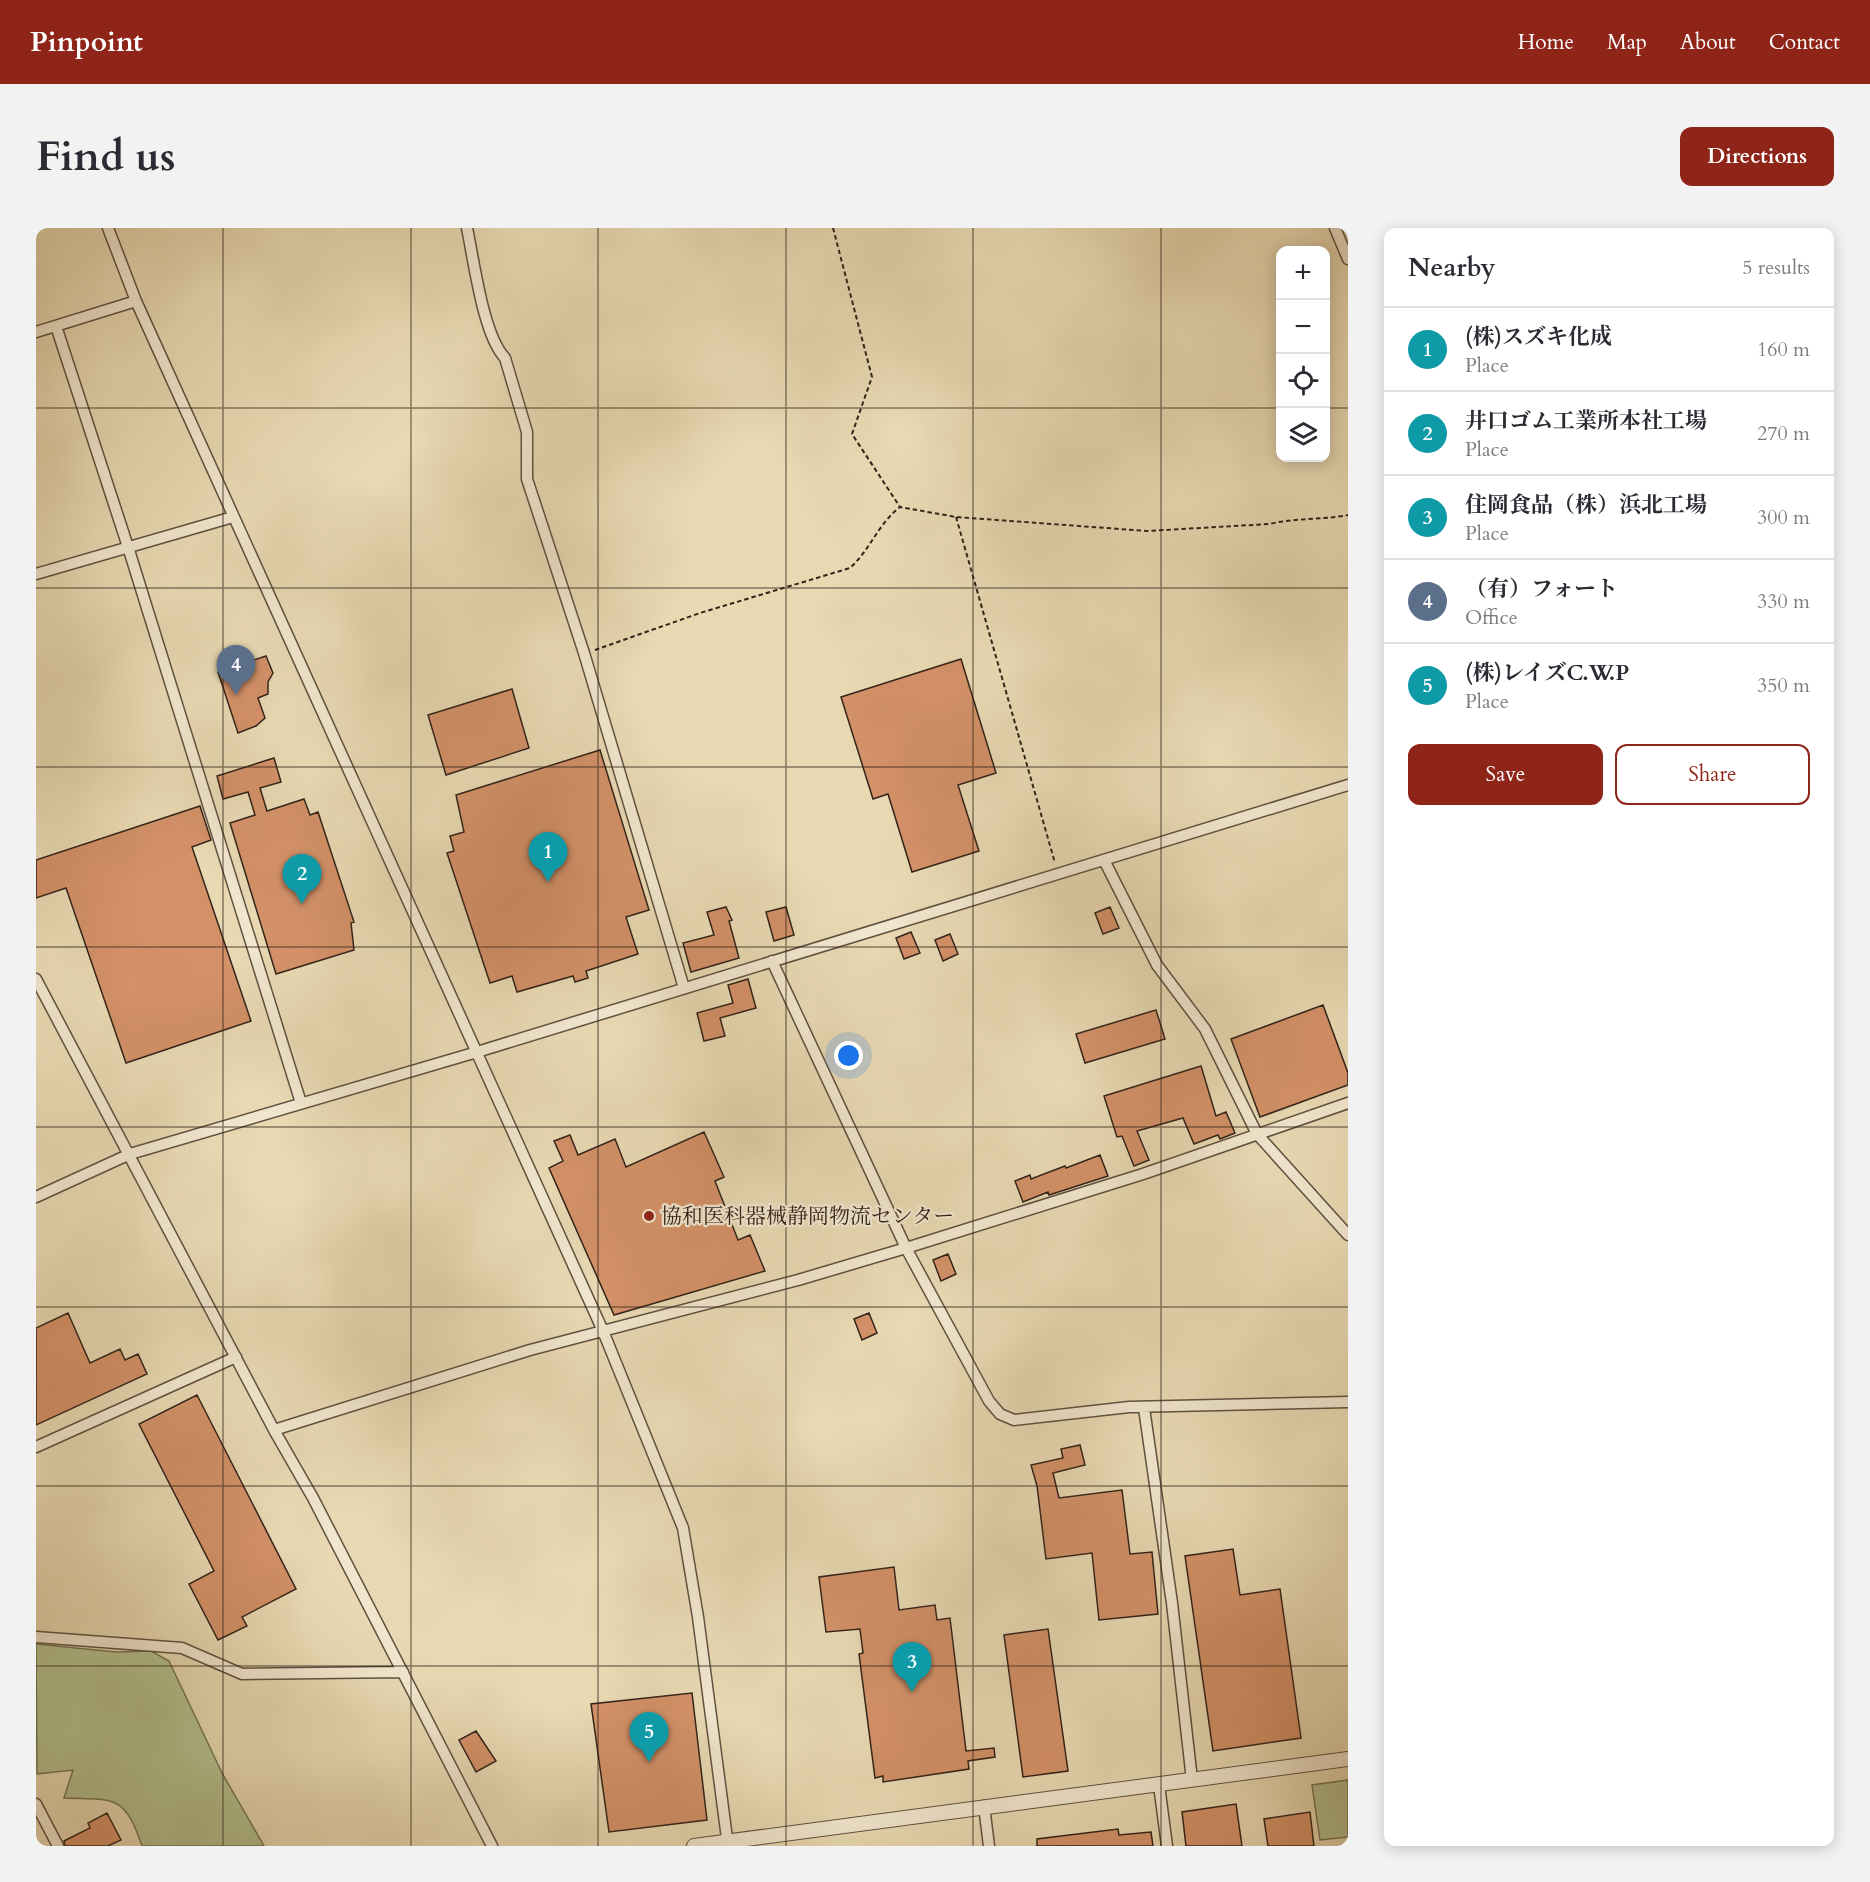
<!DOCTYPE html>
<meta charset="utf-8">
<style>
body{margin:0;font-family:Cardo,"Noto Serif JP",serif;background:#f2f2f3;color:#2b2b33}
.controls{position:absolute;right:18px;top:18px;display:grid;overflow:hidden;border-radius:12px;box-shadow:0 3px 15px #0003}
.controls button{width:54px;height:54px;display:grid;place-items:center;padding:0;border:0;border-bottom:2px solid #e1e1e2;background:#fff;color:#2b2b33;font:30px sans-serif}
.you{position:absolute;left:813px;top:828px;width:21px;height:21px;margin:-15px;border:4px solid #fff;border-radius:50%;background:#1a73e8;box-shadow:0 0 0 9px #1a73e833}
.badge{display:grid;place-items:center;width:39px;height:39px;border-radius:50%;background:#8f2418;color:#fff;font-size:20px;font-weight:700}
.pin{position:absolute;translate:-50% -50px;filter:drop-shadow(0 2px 3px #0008)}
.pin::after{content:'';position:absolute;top:32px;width:21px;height:18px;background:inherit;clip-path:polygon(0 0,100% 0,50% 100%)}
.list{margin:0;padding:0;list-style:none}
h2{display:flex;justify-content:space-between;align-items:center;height:78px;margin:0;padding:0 24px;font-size:26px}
h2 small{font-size:20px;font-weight:400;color:#7c7c81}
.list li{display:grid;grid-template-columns:39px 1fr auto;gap:18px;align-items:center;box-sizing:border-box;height:84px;padding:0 24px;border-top:2px solid #e1e1e2}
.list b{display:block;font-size:22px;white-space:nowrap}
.list p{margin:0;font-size:20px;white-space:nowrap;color:#7c7c81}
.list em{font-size:20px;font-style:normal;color:#7c7c81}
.actions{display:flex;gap:12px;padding:18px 24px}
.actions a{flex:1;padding:14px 0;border:2px solid #8f2418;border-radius:12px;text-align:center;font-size:21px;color:#8f2418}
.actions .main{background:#8f2418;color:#fff}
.icon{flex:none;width:33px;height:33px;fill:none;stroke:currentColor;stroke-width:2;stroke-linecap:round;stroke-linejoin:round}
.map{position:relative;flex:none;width:1312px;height:1618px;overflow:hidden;border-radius:12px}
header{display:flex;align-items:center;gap:36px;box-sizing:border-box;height:84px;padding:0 30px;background:#8f2418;color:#fff}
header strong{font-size:28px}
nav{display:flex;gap:33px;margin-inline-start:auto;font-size:21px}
.intro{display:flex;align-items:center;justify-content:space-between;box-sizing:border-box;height:144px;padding:0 36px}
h1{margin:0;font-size:42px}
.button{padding:15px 27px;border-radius:12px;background:#8f2418;color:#fff;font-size:21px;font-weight:700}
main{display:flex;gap:36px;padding:0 36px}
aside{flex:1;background:#fff;border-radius:12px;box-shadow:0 3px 15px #0003}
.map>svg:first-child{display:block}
.green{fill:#b3c08f;stroke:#727254;stroke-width:1.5}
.building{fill:#d39168;stroke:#322319;stroke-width:1.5}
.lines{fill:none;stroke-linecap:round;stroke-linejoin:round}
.minor-casing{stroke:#605040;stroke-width:13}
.tertiary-casing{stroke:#605040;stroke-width:16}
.path{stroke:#322319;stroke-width:2;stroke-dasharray:4.5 3;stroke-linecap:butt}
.minor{stroke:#f0e6ce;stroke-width:10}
.tertiary{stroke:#f0e6ce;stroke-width:14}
.grid{fill:none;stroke:#322319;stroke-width:1.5;stroke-opacity:0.55}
.poi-dot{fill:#8f2418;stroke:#f0e6ce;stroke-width:2}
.labels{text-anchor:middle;stroke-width:4.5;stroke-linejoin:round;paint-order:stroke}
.poi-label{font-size:21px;fill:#322319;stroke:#f0e6ce;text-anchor:start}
</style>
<header>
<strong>Pinpoint</strong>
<nav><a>Home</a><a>Map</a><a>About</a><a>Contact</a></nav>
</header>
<div class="intro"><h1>Find us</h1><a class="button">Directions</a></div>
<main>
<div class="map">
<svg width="1312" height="1618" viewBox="0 0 1312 1618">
<rect width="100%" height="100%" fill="#e8d9b3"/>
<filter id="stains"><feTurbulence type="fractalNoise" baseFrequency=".00333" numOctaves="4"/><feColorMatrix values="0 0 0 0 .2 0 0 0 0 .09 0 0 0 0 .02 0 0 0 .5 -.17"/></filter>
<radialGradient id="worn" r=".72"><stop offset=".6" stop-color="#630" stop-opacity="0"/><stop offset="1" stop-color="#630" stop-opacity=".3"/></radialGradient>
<path class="green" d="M0 1416 80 1424 115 1423 133 1433 186 1545 228 1618H106C88 1565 78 1572 28 1570L37 1542 1 1546Z
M1312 1552V1609L1284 1612 1276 1557Z"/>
<path class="building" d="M230 428 237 445 232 454V466L222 470 229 490 220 498 202 505 182 444Z
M925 431 960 545 922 557 943 623 876 644 852 566 837 571 805 469Z
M476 461 493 520 410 547 392 487Z
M564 522 613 682 590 689 602 726 550 743 552 750 539 754 537 748 481 764 476 748 454 755 411 625 418 623 414 608 428 604 420 567Z
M238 530 245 554 224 560 231 583 268 571 274 587 282 584 318 694 315 695 318 722 240 746 194 595 219 587 212 564 187 571 181 548Z
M164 578 175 612 156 619 215 793 90 835 30 660 0 670V632Z
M690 679 696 692 693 693 703 730 655 744 647 715 678 707 671 684Z
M750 679 758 707 738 713 730 684Z
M1074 679 1083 700 1067 706 1059 685Z
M875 704 884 725 868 731 860 710Z
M914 706 922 726 907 733 899 712Z
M712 751 720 780 684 790 689 808 668 813 661 785 697 775 692 757Z
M1287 777 1312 845V857L1224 889 1195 811Z
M1120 782 1129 811 1049 835 1040 806Z
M1165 838 1180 888 1190 884 1199 905 1184 911 1182 907 1158 916 1147 890 1101 903 1113 932 1098 938 1086 908 1081 909 1068 868Z
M668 904 688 949 679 953 702 1012 714 1007 729 1043 578 1087 513 940 527 933 518 913 534 907 542 927 579 911 590 939Z
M1064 927 1072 948 1013 967 1012 964 987 974 979 953 994 947 995 951 1029 938 1030 940Z
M912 1026 920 1046 905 1053 897 1032Z
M32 1085 54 1135 84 1121 89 1132 102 1126 111 1146 0 1197V1100Z
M833 1085 841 1105 826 1112 818 1091Z
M161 1167 260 1361 206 1389 211 1398 182 1412 153 1356 178 1343 103 1196Z
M1044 1217 1049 1237 1017 1245 1023 1270 1086 1262 1094 1326 1116 1324 1122 1386 1063 1392 1056 1325 1010 1331 1001 1258 995 1237 1027 1230 1025 1221Z
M1197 1321 1204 1367 1244 1361 1265 1510 1177 1523 1149 1328Z
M858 1339 863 1382 899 1377 901 1392 914 1390 930 1523 958 1520 959 1529 932 1533 933 1541 847 1554V1548L839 1550 823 1426 827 1425 824 1401 790 1404 783 1349Z
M1012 1401 1032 1543 987 1549 968 1407Z
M656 1465 671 1592 573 1604 555 1476Z
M440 1503 460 1533 440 1544 423 1512Z
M1200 1576 1206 1618H1150L1146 1584Z
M1274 1584 1278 1618H1232L1228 1591Z
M71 1585 85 1612 72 1618H29L28 1613 54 1600 52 1595Z
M1082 1601 1083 1607 1115 1604 1117 1618H1001V1611Z"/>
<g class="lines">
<defs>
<path id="minor" d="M72 0 100 73 567 1103 647 1300 662 1389 692 1618
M431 0C438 33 447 107 469 130L491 204V251L548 425 648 760
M1299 0 1312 31
M20 98 92 319 265 875
M0 104 100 73
M0 346 197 289
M1068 632 1121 737 1169 801 1221 906 1312 1007
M736 733 870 1020 953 1173 964 1186 978 1192 1093 1179 1312 1174
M0 751 238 1202 277 1270 456 1618
M0 969 94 926 441 824 1312 557
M1108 1180 1136 1375 1156 1552
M238 1202 494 1122 762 1052 870 1020 1107 946 1312 875
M0 1219 200 1129
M0 1409 146 1420 206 1446 367 1444
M1123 1557 1131 1618
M0 1576 22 1618
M948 1578 953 1618"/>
<path id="tertiary" d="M658 1618 1312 1531"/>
</defs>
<use href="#minor" class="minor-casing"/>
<use href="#tertiary" class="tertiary-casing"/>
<path class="path" d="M797 0 836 149 816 206 864 279
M920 289 1019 635
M559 422 664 385 814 340C834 322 842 296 864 279L920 289 1111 303 1233 296C1259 290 1285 292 1312 287"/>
<use href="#minor" class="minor"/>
<use href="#tertiary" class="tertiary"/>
</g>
<path class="grid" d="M187 0V1618M375 0V1618M562 0V1618M750 0V1618M937 0V1618M1125 0V1618M0 180H1244M1290 180H1312M0 360H1312M0 539H1312M0 719H1312M0 899H1312M0 1079H1312M0 1258H1312M0 1438H1312"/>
<circle class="poi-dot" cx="613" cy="988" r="6"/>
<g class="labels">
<g class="poi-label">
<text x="625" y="995">協和医科器械静岡物流センター</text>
</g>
</g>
<rect width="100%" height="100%" filter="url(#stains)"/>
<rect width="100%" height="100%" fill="url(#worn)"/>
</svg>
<div class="controls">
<button>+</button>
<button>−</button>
<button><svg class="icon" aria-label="locate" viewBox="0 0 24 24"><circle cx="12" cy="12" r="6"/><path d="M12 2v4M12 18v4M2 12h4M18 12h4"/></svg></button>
<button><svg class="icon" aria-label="layers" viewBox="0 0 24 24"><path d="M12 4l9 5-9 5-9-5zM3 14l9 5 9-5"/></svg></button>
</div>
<div class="you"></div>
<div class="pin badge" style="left:512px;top:654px;background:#0f9aa8">1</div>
<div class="pin badge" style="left:266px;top:676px;background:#0f9aa8">2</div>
<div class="pin badge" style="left:876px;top:1464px;background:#0f9aa8">3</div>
<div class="pin badge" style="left:200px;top:467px;background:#5c6f8a">4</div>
<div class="pin badge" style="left:613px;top:1534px;background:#0f9aa8">5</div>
</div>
<aside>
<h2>Nearby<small>5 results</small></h2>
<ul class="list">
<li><span class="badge" style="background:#0f9aa8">1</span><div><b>(株)スズキ化成</b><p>Place</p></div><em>160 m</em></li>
<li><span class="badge" style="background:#0f9aa8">2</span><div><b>井口ゴム工業所本社工場</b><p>Place</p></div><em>270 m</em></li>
<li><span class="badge" style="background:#0f9aa8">3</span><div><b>住岡食品（株）浜北工場</b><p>Place</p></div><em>300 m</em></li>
<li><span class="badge" style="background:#5c6f8a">4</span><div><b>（有）フォート</b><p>Office</p></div><em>330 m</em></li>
<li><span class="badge" style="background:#0f9aa8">5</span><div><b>(株)レイズC.W.P</b><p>Place</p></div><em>350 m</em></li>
</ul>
<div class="actions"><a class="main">Save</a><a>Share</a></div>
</aside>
</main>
